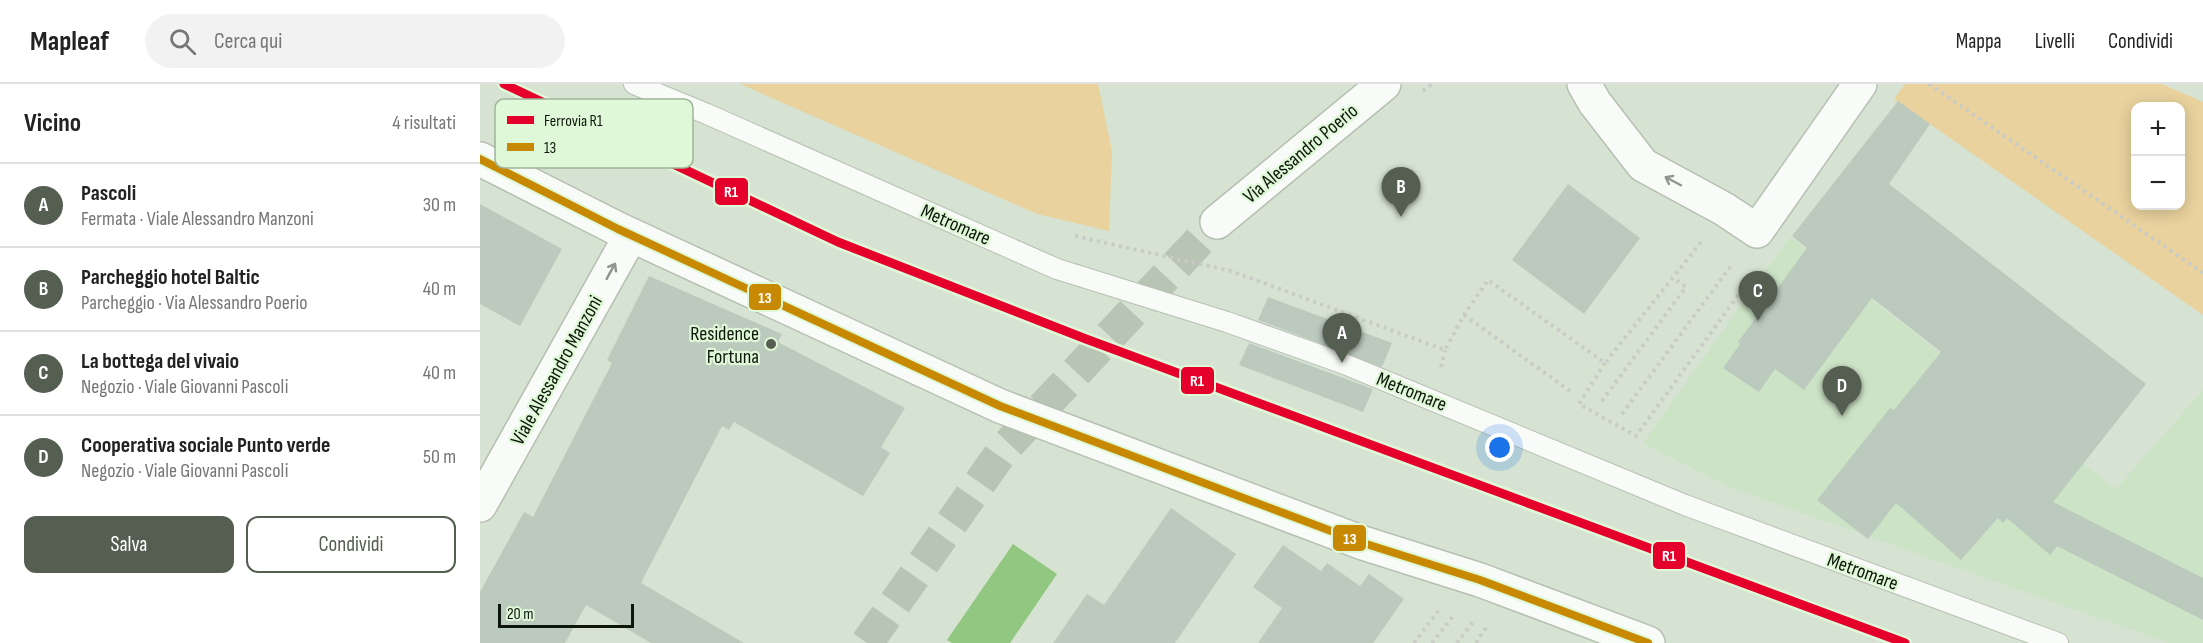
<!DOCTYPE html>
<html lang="it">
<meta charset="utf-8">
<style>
body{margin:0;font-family:"Sofia Sans Condensed",sans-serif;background:#f2f2f2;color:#222}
.controls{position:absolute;right:18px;top:18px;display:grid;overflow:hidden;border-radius:12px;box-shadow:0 3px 15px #0003}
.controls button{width:54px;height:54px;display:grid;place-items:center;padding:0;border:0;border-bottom:2px solid #e0e0e0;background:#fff;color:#222;font:30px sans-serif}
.scale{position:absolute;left:18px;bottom:15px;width:136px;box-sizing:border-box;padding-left:6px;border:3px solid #0e160b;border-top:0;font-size:16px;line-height:21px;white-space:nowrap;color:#0e160b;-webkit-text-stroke:4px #dff8d7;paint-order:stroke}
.you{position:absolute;left:1020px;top:364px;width:21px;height:21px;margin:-15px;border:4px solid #fff;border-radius:50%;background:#1a73e8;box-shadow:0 0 0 9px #1a73e833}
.badge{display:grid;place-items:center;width:39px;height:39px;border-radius:50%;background:#545e51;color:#fff;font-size:20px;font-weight:700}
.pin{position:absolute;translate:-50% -50px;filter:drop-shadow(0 2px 3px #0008)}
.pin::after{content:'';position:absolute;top:32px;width:21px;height:18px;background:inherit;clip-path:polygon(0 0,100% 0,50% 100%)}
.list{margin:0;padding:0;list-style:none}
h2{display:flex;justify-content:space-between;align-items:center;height:78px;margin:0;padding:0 24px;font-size:26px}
h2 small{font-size:20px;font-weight:400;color:#767676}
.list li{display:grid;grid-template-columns:39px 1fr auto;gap:18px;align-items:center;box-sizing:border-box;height:84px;padding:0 24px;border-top:2px solid #e0e0e0}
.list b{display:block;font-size:22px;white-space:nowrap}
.list p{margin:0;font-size:20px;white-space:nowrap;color:#767676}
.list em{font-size:20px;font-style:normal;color:#767676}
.actions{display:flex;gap:12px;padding:18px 24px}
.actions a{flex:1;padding:14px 0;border:2px solid #545e51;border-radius:12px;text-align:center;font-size:21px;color:#545e51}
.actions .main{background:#545e51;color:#fff}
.icon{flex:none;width:33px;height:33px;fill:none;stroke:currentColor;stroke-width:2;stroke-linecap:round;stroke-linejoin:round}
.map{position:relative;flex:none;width:1723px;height:559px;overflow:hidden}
header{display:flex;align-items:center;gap:36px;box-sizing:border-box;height:84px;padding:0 30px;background:#fff;border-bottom:2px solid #e0e0e0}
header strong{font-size:28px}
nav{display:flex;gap:33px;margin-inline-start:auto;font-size:21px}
.search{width:420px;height:54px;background:#f2f2f2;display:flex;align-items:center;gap:15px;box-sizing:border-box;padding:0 21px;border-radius:33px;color:#767676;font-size:22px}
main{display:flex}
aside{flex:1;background:#fff}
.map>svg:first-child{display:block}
.built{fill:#cde3c6}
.green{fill:#e9d29e;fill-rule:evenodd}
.water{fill:#91c780}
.building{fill:#bcc9bd}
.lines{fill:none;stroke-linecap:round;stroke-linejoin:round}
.secondary-tunnel{stroke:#b8c4b4;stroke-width:33;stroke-dasharray:33 16;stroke-linecap:butt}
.lane-casing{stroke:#b6c0b2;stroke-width:22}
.street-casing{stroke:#b6c0b2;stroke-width:36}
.secondary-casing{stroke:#b6c0b2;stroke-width:36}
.path{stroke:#c8cbc6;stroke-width:4;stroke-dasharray:3 4.5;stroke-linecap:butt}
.lane{stroke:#f9fbf8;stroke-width:20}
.street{stroke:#f9fbf8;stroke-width:33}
.secondary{stroke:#f9fbf8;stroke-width:33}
.bus-1-casing{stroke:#dff8d7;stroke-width:12}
.bus-1{stroke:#c88902;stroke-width:8}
.rail-1-casing{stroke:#dff8d7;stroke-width:14}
.rail-1{stroke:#e4002b;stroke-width:9}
.oneway{stroke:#8f948d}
.poi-dot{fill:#545e51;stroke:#dff8d7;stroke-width:2}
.labels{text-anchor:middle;stroke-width:4.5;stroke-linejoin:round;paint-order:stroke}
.street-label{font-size:20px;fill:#0e160b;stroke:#dff8d7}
.poi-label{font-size:20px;fill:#0e160b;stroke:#dff8d7;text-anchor:end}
.key{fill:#dff8d7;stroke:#a0b49a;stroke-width:1.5}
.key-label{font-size:16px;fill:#0e160b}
.line-badge{stroke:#dff8d7;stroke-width:2}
.badge-label{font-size:16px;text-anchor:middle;font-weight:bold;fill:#fff}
</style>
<header>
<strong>Mapleaf</strong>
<div class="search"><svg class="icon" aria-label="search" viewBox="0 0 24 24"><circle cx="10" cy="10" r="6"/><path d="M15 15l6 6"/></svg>Cerca qui</div>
<nav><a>Mappa</a><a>Livelli</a><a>Condividi</a></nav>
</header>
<main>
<aside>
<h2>Vicino<small>4 risultati</small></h2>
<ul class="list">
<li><span class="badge">A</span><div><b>Pascoli</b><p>Fermata · Viale Alessandro Manzoni</p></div><em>30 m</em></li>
<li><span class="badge">B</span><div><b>Parcheggio hotel Baltic</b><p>Parcheggio · Via Alessandro Poerio</p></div><em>40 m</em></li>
<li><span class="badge">C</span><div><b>La bottega del vivaio</b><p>Negozio · Viale Giovanni Pascoli</p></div><em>40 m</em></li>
<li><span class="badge">D</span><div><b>Cooperativa sociale Punto verde</b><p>Negozio · Viale Giovanni Pascoli</p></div><em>50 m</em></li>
</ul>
<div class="actions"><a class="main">Salva</a><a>Condividi</a></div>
</aside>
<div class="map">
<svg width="1723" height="559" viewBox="0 0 1723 559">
<rect width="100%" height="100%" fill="#d6e3d2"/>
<path class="built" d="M1310 153 1636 405 1723 306V559H1689L1249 403 1163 359Z"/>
<path class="green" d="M260 0H618L632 67 629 147 557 130Z
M1425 0H1682L1723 18V231L1414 15ZM1656 22H1700V122H1656Z"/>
<path class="water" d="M533 460 577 490 530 559H472L467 556Z"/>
<path class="building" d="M1418 17 1450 40 1409 100 1666 300 1573 418 1723 494V536L1577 462 1570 471 1527 434 1523 439 1518 434 1481 476 1416 419 1388 455 1337 416 1410 324 1414 326 1461 268 1392 214 1324 306 1295 285 1279 308 1243 284 1260 260 1258 258 1327 164 1312 152Z
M1088 100 1160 154 1104 230 1032 176Z
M0 120 82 165 40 242 0 220Z
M169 192 302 250 298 258 425 324 401 363 410 369 383 412 254 338 249 346 242 342 161 499 264 559H171L106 521 85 559H0V508L44 428 53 433 132 279 127 276Z
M788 213 912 259 902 283 778 236Z
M769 259 893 305 883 328 759 281Z
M691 424 756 470 695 559H573L607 510 624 521Z
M803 461 841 487 847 479 880 502 889 490 924 515 893 559H778L802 524 773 503Z"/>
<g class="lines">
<path class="secondary-tunnel" d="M387 559 523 366 737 138"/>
<defs>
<path id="lane" d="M154 0 227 30 577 185 747 238 862 279 1205 421 1578 559"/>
<path id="street" d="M1104 0 1115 19 1163 81 1244 125 1277 147 1380 0
M0 75 138 145 520 322 883 459 1000 496 1168 559
M0 421 151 151"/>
<path id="secondary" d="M737 138 904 0"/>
</defs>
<use href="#lane" class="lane-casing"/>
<use href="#street" class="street-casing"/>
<use href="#secondary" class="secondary-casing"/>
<path class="path" d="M1449 0 1723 189
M943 7 952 0
M595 152 751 187 965 266 984 231 1008 196 1125 279 1222 157
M984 231 1090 307
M1125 279 1099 320 1156 352 1275 188
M961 283 965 266
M1122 317 1206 203 1193 194
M1142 330 1253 179
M934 559 959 526
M952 559 974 531
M977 559 993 538
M996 559 1007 542"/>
<use href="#lane" class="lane"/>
<use href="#street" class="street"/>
<use href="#secondary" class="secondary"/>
<defs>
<path id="bus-1" d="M0 75 138 145 520 322 883 459 1000 496 1168 559"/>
</defs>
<use href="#bus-1" class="bus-1-casing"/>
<use href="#bus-1" class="bus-1"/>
<defs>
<path id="rail-1" d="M24 0 358 158 606 255 1425 559"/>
</defs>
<use href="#rail-1" class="rail-1-casing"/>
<use href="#rail-1" class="rail-1"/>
</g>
<defs><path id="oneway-shaft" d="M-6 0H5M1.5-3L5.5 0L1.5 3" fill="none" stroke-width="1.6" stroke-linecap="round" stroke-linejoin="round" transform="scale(1.5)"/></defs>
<g class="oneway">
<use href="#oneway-shaft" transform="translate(1193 97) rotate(-152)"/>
<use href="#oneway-shaft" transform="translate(131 187) rotate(-61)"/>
</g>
<circle class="poi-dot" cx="291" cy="260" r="6"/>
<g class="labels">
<g class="street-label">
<text transform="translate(820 69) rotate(-40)" y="7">Via Alessandro Poerio</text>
<text transform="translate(476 140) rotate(24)" y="7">Metromare</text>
<text transform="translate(76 286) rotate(-61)" y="7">Viale Alessandro Manzoni</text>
<text transform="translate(932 307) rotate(22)" y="7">Metromare</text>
<text transform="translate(1383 487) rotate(20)" y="7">Metromare</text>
</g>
<g class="poi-label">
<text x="279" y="256">Residence<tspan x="279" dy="23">Fortuna</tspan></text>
</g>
</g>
<rect x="15" y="15" width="198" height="69" rx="9" class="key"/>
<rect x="27" y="32" width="27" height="8" fill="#e4002b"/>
<rect x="27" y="59" width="27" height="8" fill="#c88902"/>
<g class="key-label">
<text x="64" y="42">Ferrovia R1</text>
<text x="64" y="69">13</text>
</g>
<g class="line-badge">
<rect x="234" y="93" width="35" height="29" rx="6" fill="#e4002b"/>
<rect x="268" y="199" width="34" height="28" rx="6" fill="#c88902"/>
<rect x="700" y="282" width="35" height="29" rx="6" fill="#e4002b"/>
<rect x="852" y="440" width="35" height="28" rx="6" fill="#c88902"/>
<rect x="1172" y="457" width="34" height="29" rx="6" fill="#e4002b"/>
</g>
<g class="badge-label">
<text x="251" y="113">R1</text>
<text x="285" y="219">13</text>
<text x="717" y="302">R1</text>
<text x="870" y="460">13</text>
<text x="1189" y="477">R1</text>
</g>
</svg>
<div class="controls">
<button>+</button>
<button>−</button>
</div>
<div class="scale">20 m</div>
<div class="you"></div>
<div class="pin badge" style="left:862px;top:279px">A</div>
<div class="pin badge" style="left:921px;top:133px">B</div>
<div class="pin badge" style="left:1278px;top:237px">C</div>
<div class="pin badge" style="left:1362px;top:332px">D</div>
</div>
</main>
